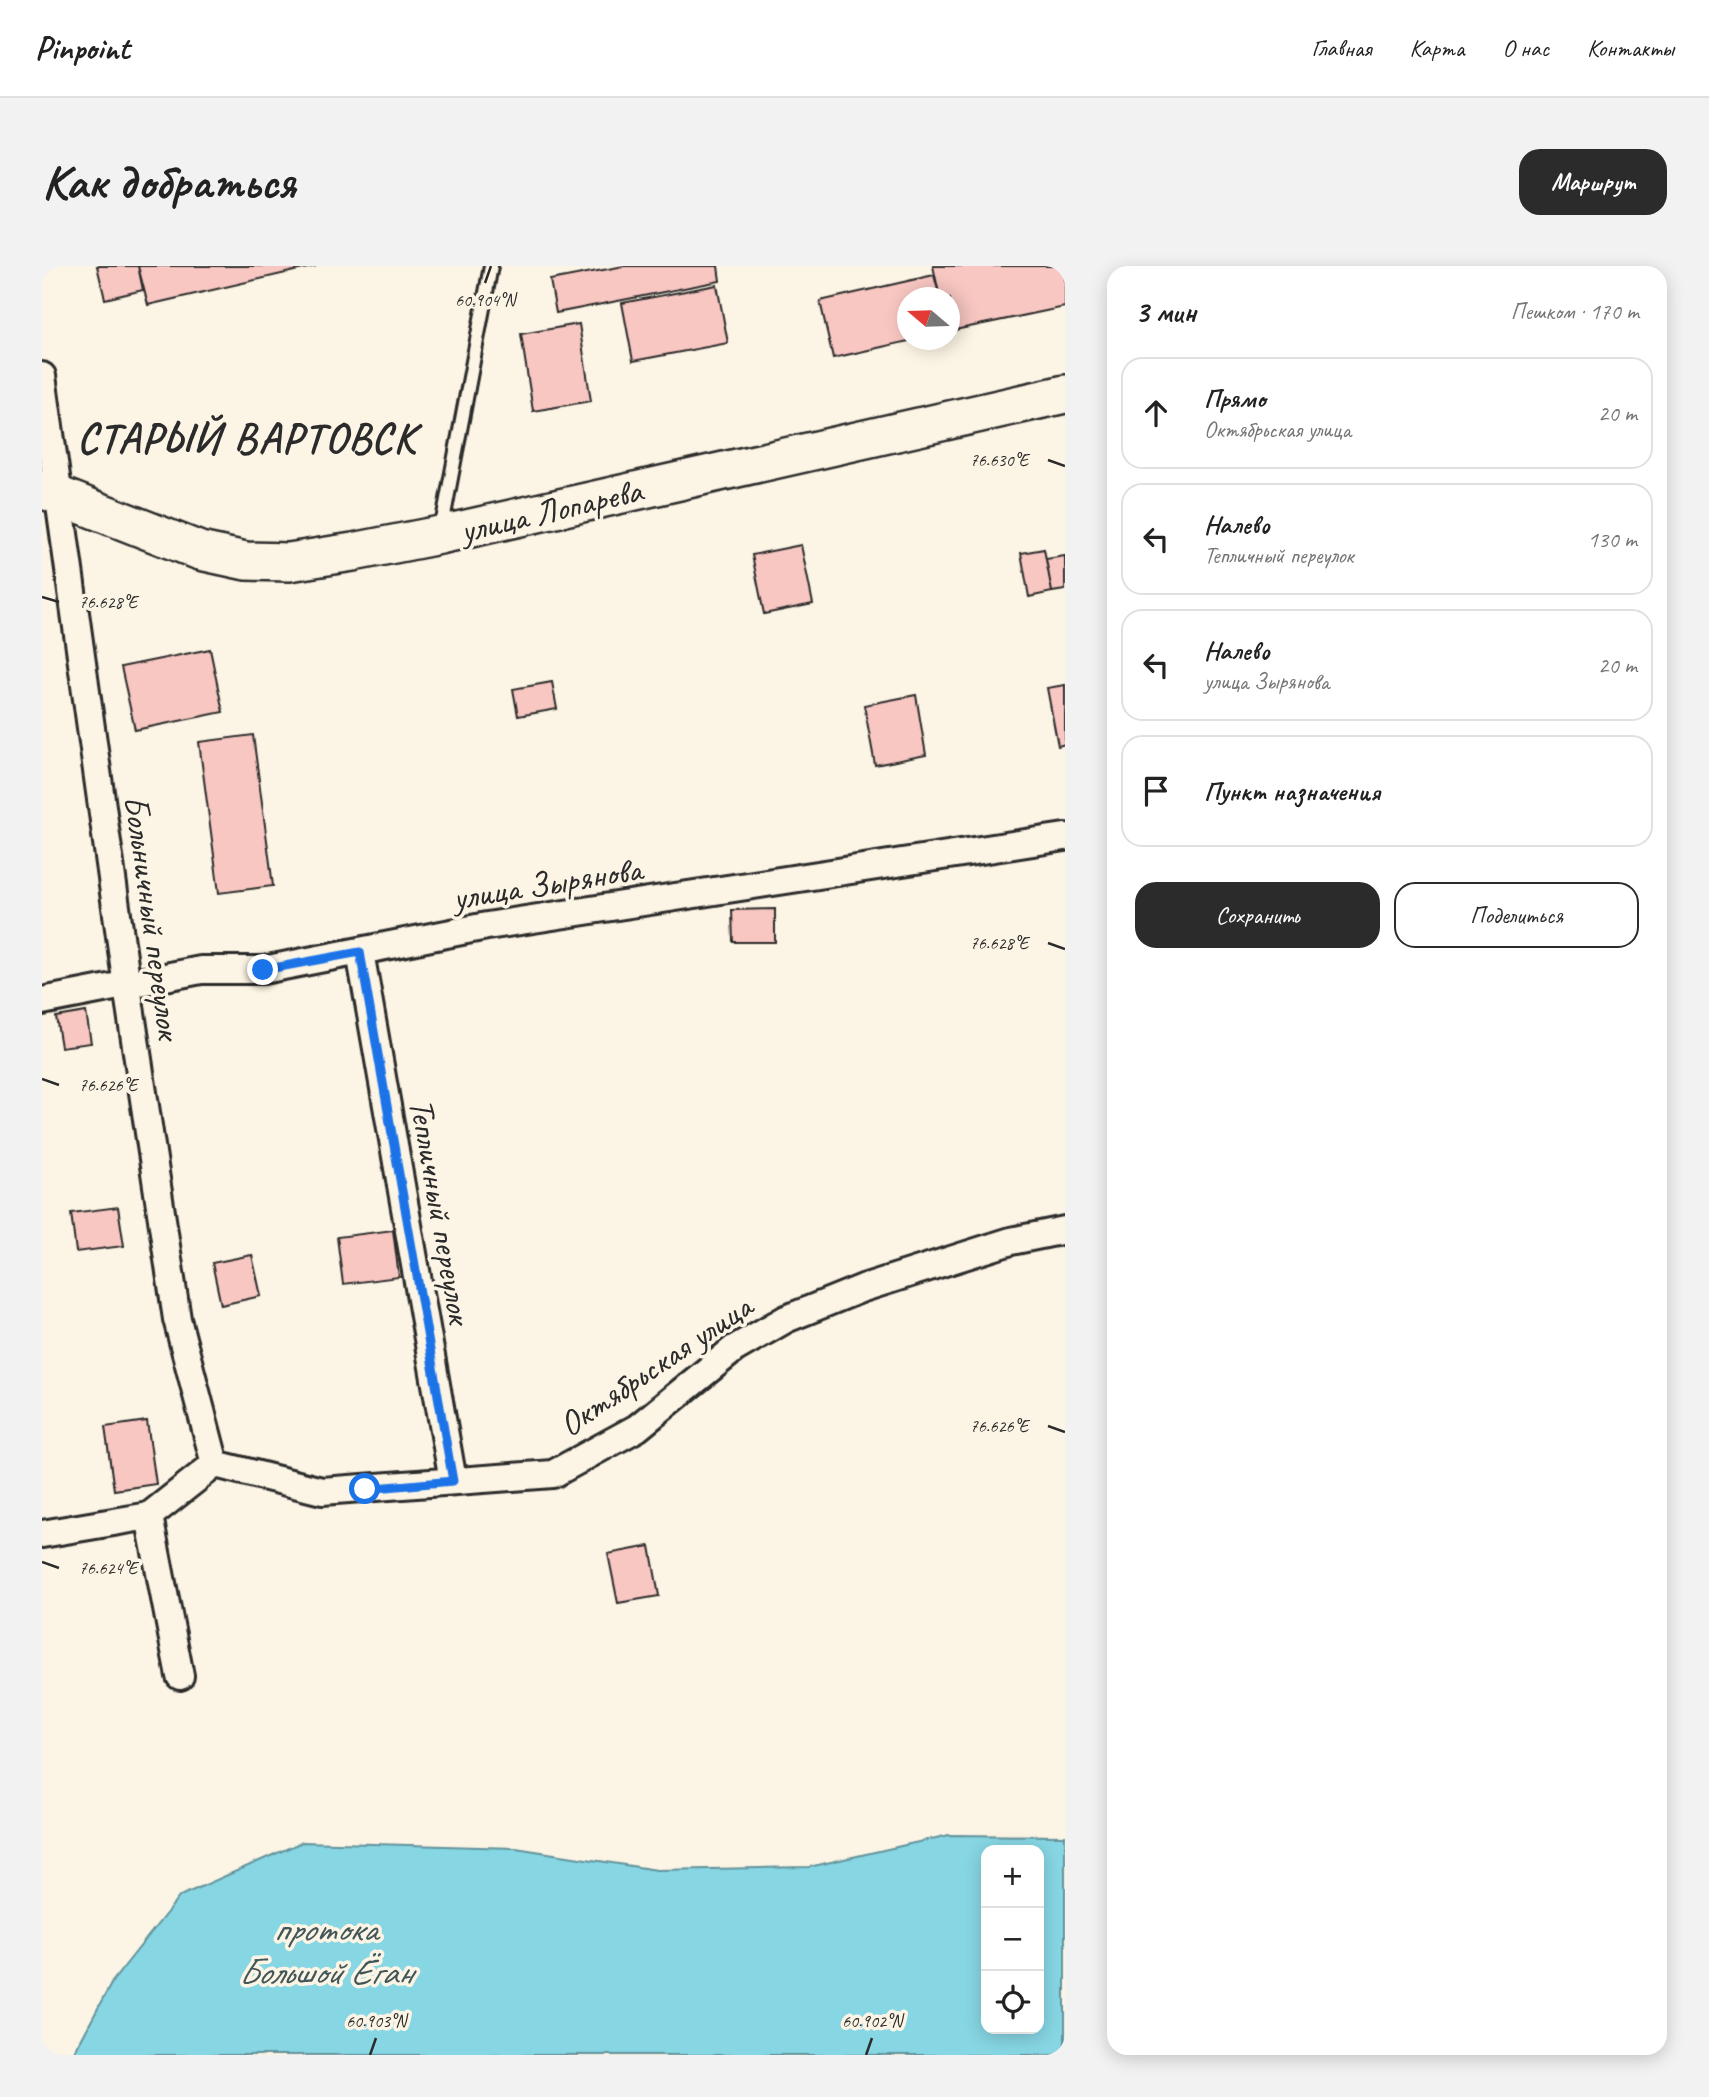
<!DOCTYPE html>
<html lang="ru">
<meta charset="utf-8">
<style>
body{margin:0;font-family:Caveat,sans-serif;background:#f2f2f2;color:#222}
.controls{position:absolute;right:21px;bottom:21px;display:grid;overflow:hidden;border-radius:14px;box-shadow:0 4px 18px #0003}
.controls button{width:63px;height:63px;display:grid;place-items:center;padding:0;border:0;border-bottom:2px solid #e0e0e0;background:#fff;color:#222;font:35px sans-serif}
.compass{position:absolute;left:855px;top:21px;width:63px;height:63px;border-radius:50%;background:#fff;box-shadow:0 4px 18px #0003;rotate:289deg}
.stop{position:absolute;width:21px;height:21px;margin:-16px;border:5px solid #1a73e8;border-radius:50%;background:#fff}
.stop.end{background:#1a73e8;border-color:#fff;box-shadow:0 2px 7px #0008}
.list{margin:0;padding:0;list-style:none}
h2{display:flex;justify-content:space-between;align-items:center;height:91px;margin:0;padding:0 28px;font-size:30px}
h2 small{font-size:23px;font-weight:400;color:#767676}
.list li{display:grid;grid-template-columns:46px 1fr auto;gap:21px;align-items:center;box-sizing:border-box;height:112px;margin:0 14px 14px;padding:0 14px;border:2px solid #e0e0e0;border-radius:21px}
.list b{display:block;font-size:26px;white-space:nowrap}
.list p{margin:0;font-size:23px;white-space:nowrap;color:#767676}
.list em{font-size:23px;font-style:normal;color:#767676}
.actions{display:flex;gap:14px;padding:21px 28px}
.actions a{flex:1;padding:16px 0;border:2px solid #2b2b2b;border-radius:21px;text-align:center;font-size:24px;color:#2b2b2b}
.actions .main{background:#2b2b2b;color:#fff}
.icon{flex:none;width:38px;height:38px;fill:none;stroke:currentColor;stroke-width:2;stroke-linecap:round;stroke-linejoin:round}
.map{position:relative;flex:none;width:1023px;height:1789px;overflow:hidden;border-radius:21px}
header{display:flex;align-items:center;gap:42px;box-sizing:border-box;height:98px;padding:0 35px;background:#fff;border-bottom:2px solid #e0e0e0}
header strong{font-size:33px}
nav{display:flex;gap:38px;margin-inline-start:auto;font-size:24px}
.intro{display:flex;align-items:center;justify-content:space-between;box-sizing:border-box;height:168px;padding:0 42px}
h1{margin:0;font-size:49px}
.button{padding:18px 32px;border-radius:21px;background:#2b2b2b;color:#fff;font-size:24px;font-weight:700}
main{display:flex;gap:42px;padding:0 42px}
aside{flex:1;background:#fff;border-radius:21px;box-shadow:0 4px 18px #0003}
.map>svg:first-child{display:block}
.water{fill:#87d6e4;stroke:#62929a;stroke-width:2;fill-rule:evenodd}
.building{fill:#f8c7c2;stroke:#2b2b2b;stroke-width:2}
.lines{fill:none;stroke-linecap:round;stroke-linejoin:round}
.service-casing{stroke:#2b2b2b;stroke-width:18}
.minor-casing{stroke:#2b2b2b;stroke-width:32}
.secondary-casing{stroke:#2b2b2b;stroke-width:42}
.service{stroke:#fcf5e5;stroke-width:12}
.minor{stroke:#fcf5e5;stroke-width:26}
.secondary{stroke:#fcf5e5;stroke-width:37}
.route{stroke:#1a73e8;stroke-width:9}
.ticks{fill:none;stroke:#2b2b2b;stroke-width:2.5}
.labels{text-anchor:middle;stroke-width:7;stroke-linejoin:round;paint-order:stroke}
.street-label{font-size:35px;fill:#2b2b2b;stroke:#fcf5e5}
.water-label{font-size:37px;font-style:italic;fill:#425659;stroke:#fcf5e5}
.district-label{font-size:42px;font-weight:bold;letter-spacing:2px;fill:#2b2b2b;stroke:#fcf5e5}
.ticks-label{font-size:18px;text-anchor:middle;fill:#2b2b2b;stroke:#fcf5e5;stroke-width:7;stroke-linejoin:round;paint-order:stroke}
</style>
<header>
<strong>Pinpoint</strong>
<nav><a>Главная</a><a>Карта</a><a>О нас</a><a>Контакты</a></nav>
</header>
<div class="intro"><h1>Как добраться</h1><a class="button">Маршрут</a></div>
<main>
<div class="map">
<svg width="1023" height="1789" viewBox="0 0 1023 1789">
<rect width="100%" height="100%" fill="#fcf5e5"/>
<filter id="ink" filterUnits="userSpaceOnUse"><feTurbulence type="fractalNoise" baseFrequency=".0143" numOctaves="2"/><feDisplacementMap in="SourceGraphic" scale="14" xChannelSelector="R" yChannelSelector="G"/><feConvolveMatrix kernelMatrix="1 2 1 2 8 2 1 2 1" color-interpolation-filters="sRGB"/></filter>
<g filter="url(#ink)">
<path class="water" d="M907 1569 1023 1570V1789H31L70 1716 138 1630 260 1576 474 1582 615 1604 767 1601ZM944 1584H997V1763H944Z"/>
<path class="building" d="M55 0H96L101 24 63 33Z
M96 0H274L106 39Z
M582 0H676L678 15 514 47 508 14Z
M891 0H1023V41L908 65V32H898Z
M892 9 898 32H866V74H871L791 92 778 35Z
M675 19 686 77 591 95 580 37Z
M537 58 549 135 491 145 479 68Z
M759 279 771 338 722 348 710 289Z
M1002 283 1010 326 987 331 979 287Z
M1023 290V324L1010 326 1004 293Z
M168 383 181 446 93 464 79 401Z
M510 416 515 443 476 450 471 423Z
M1023 419V478L1016 480 1005 422Z
M874 429 884 489 833 499 822 439Z
M211 469 231 620 177 627 157 476Z
M733 643V676H691L690 644Z
M44 746 49 777 19 781 14 751Z
M76 941 82 980 34 986 29 947Z
M351 964 357 1011 301 1018 295 971Z
M210 989 219 1030 179 1039 170 997Z
M105 1155 114 1218 72 1224 63 1161Z
M608 1280 617 1330 576 1337 566 1288Z"/>
<g class="lines">
<defs>
<path id="service" d="M399 265 449 0"/>
<path id="minor" d="M0 110 85 720 135 1053 173 1198
M318 686 411 1215
M0 735 159 704H221L445 660 1023 571
M107 1250 138 1410
M0 1268 107 1250 173 1198 280 1225 511 1208 595 1162 692 1083 744 1053 821 1022 969 975 1023 964"/>
<path id="secondary" d="M0 223 158 285 204 295 247 296 311 286 398 269 1023 128"/>
</defs>
<use href="#service" class="service-casing"/>
<use href="#minor" class="minor-casing"/>
<use href="#secondary" class="secondary-casing"/>
<use href="#service" class="service"/>
<use href="#minor" class="minor"/>
<use href="#secondary" class="secondary"/>
</g>
</g>
<g class="lines" filter="url(#ink)">
<path class="route" d="M221 704 318 686 411 1215 323 1223"/>
</g>
<path class="ticks" d="M443 17 449 0M1006 194 1023 200M0 331 17 336M1006 677 1023 683M0 813 17 819M1006 1160 1023 1166M0 1296 17 1302M328 1789 334 1772M824 1789 830 1772"/>
<g class="labels">
<g class="street-label">
<text transform="translate(509 244) rotate(-13)" y="12">улица Лопарева</text>
<text transform="translate(505 617) rotate(-9)" y="12">улица Зырянова</text>
<text transform="translate(111 651) rotate(82)" y="12">Больничный переулок</text>
<text transform="translate(399 945) rotate(80)" y="12">Тепличный переулок</text>
<text transform="translate(613 1099) rotate(-34)" y="12">Октябрьская улица</text>
</g>
<g class="water-label">
<text x="283" y="1675">протока<tspan x="283" dy="43">Большой Ёган</tspan></text>
</g>
<g class="district-label">
<text x="205" y="186">СТАРЫЙ ВАРТОВСК</text>
</g>
</g>
<g class="ticks-label">
<text x="443" y="40">60.904°N</text>
<text x="957" y="200">76.630°E</text>
<text x="66" y="342">76.628°E</text>
<text x="957" y="683">76.628°E</text>
<text x="66" y="825">76.626°E</text>
<text x="957" y="1166">76.626°E</text>
<text x="66" y="1308">76.624°E</text>
<text x="334" y="1761">60.903°N</text>
<text x="830" y="1761">60.902°N</text>
</g>
</svg>
<div class="controls">
<button>+</button>
<button>−</button>
<button><svg class="icon" aria-label="locate" viewBox="0 0 24 24"><circle cx="12" cy="12" r="6"/><path d="M12 2v4M12 18v4M2 12h4M18 12h4"/></svg></button>
</div>
<svg class="compass" viewBox="-18 -18 36 36"><path d="M0-13l5 13h-10z" fill="#e53935"/><path d="M0 13l5-13h-10z" fill="#767676"/></svg>
<div class="stop" style="left:323px;top:1223px"></div>
<div class="stop end" style="left:221px;top:704px"></div>
</div>
<aside>
<h2>3 мин<small>Пешком · 170 m</small></h2>
<ul class="list">
<li><svg class="icon" aria-label="ahead" viewBox="0 0 24 24"><path d="M12 20V5M6 11l6-6 6 6"/></svg><div><b>Прямо</b><p>Октябрьская улица</p></div><em>20 m</em></li>
<li><svg class="icon" aria-label="left" viewBox="0 0 24 24"><path d="M17 20v-9H6M10 6l-5 5 5 5"/></svg><div><b>Налево</b><p>Тепличный переулок</p></div><em>130 m</em></li>
<li><svg class="icon" aria-label="left" viewBox="0 0 24 24"><path d="M17 20v-9H6M10 6l-5 5 5 5"/></svg><div><b>Налево</b><p>улица Зырянова</p></div><em>20 m</em></li>
<li><svg class="icon" aria-label="arrive" viewBox="0 0 24 24"><path d="M6 21V4h12l-3 4 3 4H6"/></svg><div><b>Пункт назначения</b></div></li>
</ul>
<div class="actions"><a class="main">Сохранить</a><a>Поделиться</a></div>
</aside>
</main>
